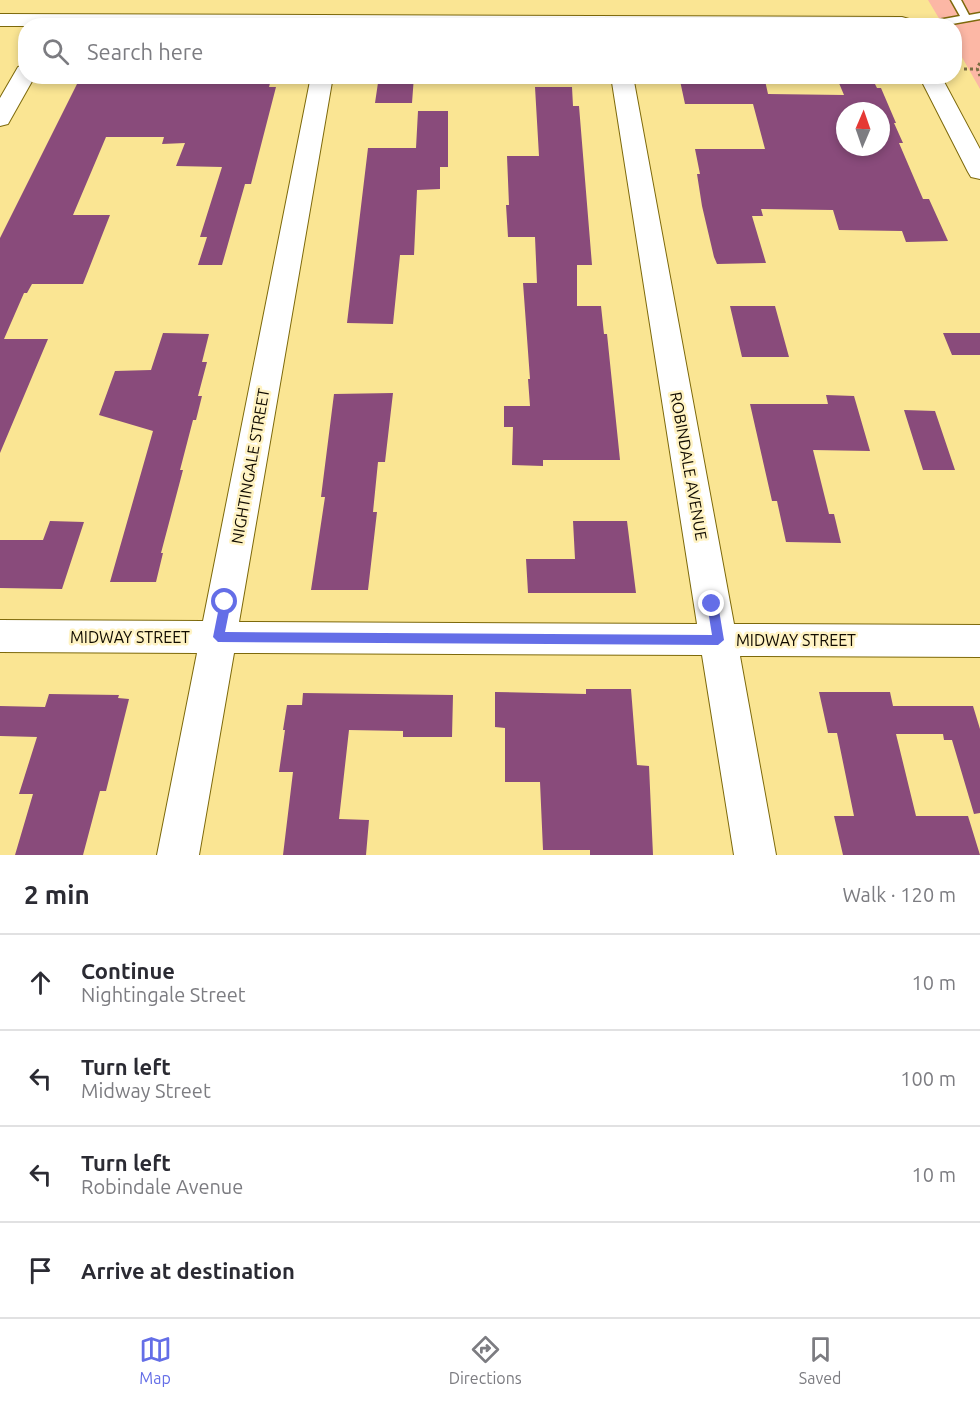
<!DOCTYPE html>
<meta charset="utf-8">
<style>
body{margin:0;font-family:Ubuntu,sans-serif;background:#f7f7f7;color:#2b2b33}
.compass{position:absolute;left:836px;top:102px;width:54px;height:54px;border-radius:50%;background:#fff;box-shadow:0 3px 9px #0003;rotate:2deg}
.stop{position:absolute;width:18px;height:18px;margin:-14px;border:4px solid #646ee7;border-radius:50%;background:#fff}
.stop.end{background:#646ee7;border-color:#fff;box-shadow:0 2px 6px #0008}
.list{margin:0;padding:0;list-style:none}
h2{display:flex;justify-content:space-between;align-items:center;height:78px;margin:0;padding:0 24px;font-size:26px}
h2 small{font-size:20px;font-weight:400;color:#7c7c81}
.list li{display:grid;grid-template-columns:39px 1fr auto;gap:18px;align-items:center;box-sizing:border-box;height:96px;padding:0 24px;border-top:2px solid #e1e1e2}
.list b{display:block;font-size:22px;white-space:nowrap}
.list p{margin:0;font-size:20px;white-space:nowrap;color:#7c7c81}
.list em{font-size:20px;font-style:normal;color:#7c7c81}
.icon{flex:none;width:33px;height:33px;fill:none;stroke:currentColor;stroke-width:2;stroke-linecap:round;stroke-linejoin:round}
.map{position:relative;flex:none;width:980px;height:855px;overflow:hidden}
.search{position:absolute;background:#fff;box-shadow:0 3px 9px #0003;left:18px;right:18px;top:18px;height:66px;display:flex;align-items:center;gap:15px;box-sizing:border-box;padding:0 21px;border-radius:24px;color:#7c7c81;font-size:22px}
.sheet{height:462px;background:#fff}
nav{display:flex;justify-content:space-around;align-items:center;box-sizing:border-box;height:84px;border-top:2px solid #e1e1e2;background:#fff;font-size:16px;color:#7c7c81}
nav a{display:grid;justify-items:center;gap:3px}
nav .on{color:#646ee7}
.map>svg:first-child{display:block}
.green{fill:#fcb7a5}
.building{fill:#894b7b;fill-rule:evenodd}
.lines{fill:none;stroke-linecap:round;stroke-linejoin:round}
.lane-casing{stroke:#7d690b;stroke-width:3}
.street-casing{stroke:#7d690b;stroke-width:2}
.path{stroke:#7b6e43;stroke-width:3;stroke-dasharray:3 3;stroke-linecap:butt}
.lane{fill:#fff;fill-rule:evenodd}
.street{fill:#fff;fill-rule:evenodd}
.route{fill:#646ee7}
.labels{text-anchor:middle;stroke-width:5;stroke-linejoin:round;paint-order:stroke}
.street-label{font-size:16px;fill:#110b00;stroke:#fff3c3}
</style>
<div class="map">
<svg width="980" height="855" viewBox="0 0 980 855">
<rect width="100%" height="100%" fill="#fae593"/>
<path class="green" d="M928 0H980V89L955 45 954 26 943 25Z"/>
<path class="building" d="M81 76H135L131 84H183L186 76H272L269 87H276L251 184H245L222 265H198L207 237H200L222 167 176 166 185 143 162 144 164 137H106L73 215H110L83 284H32L27 293H24L4 339H48L0 453V238Z
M379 76H414L412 103H375Z
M679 76H764L768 94 844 95 836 76H871L877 88H881L896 123H894L903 143H899L923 199H929L948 241 906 242 902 231 839 230 833 210 761 209 763 216H752L766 263 717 264 714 257 702 206 697 174H700L695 149H765L753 104H685ZM845 111H881V147H845Z
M535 87H572L573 106H579L592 265H577V306H601L604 334H607L620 460H543V466L512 465 513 427H504V406H530L528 379H530L523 283H537L535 237H508L506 205H509L507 156H539Z
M418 111H448V167H440V189L417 190 414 255H400L393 324 347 323 368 148H416Z
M730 306H775L789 357H742Z
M163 333 209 334 202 362H207L198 396H202L196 420H193L180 470H183L161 553H163L156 582H110L153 431 99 415 115 371 151 370Z
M943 333H980V355H952Z
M393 393 385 462H378L373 512H377L368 590H311L325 497H321L334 394Z
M826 395 854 396 870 451 813 450 829 514H834L841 543 786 542 777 501H772L750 404H828Z
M904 410 935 411 955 470H923Z
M50 521 84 522 62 589 0 588V540H43Z
M573 521H627L636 593H528L526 559H575Z
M586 689H631L637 765 649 766 653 855H590V850H543L540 782H505V728L495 727V692L586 694Z
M819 692H890L893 706H973L980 729V813L974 814 952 740H944L943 734H896L916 816H968L980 855H843L834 816H854L837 733H828Z
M303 693 453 695 452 737H403V731L349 730 339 819 369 820 366 855H283L293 772H279L285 730H283L287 705H302Z
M49 694 119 695 118 698 129 699 106 791H100L83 855H15L33 794H19L37 737 0 736V706L45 707Z"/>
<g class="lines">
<defs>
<path id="lane" d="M951 0H961L969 15 980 13V19L941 26H900L897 23 902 20H938L960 16Z"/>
<path id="street" d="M0 14 902 17 909 19 912 23 911 26H0Z
M26 65V76H35L8 124 0 126V98L18 67Z
M311 76H333L239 622 697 624 611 76H633L734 624 980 625V657L740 656 776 855H734L702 655 234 653 199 855H157L197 653 0 652V620L203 621Z
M919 76H941L980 149V179L971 177 968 172Z"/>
</defs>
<use href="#lane" class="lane-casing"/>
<use href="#street" class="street-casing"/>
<path class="path" d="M980 63 977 68 980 76
M964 69H977"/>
<use href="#lane" class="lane"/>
<use href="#street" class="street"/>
</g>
<path class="route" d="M225 597 231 602 225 632 712 635 707 604 712 600 718 604 724 640 718 645 218 642 213 637 220 602Z"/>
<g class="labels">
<g class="street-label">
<text transform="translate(250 466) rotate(-80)" y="6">NIGHTINGALE STREET</text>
<text transform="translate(689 466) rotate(80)" y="6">ROBINDALE AVENUE</text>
<text x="130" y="643">MIDWAY STREET</text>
<text x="796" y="646">MIDWAY STREET</text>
</g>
</g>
</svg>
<svg class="compass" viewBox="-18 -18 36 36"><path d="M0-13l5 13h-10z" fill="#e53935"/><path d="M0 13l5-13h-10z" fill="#7c7c81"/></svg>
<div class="stop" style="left:225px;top:602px"></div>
<div class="stop end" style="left:712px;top:604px"></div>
<div class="search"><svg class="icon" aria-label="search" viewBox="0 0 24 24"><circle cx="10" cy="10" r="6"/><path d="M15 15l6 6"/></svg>Search here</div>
</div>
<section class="sheet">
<h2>2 min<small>Walk · 120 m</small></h2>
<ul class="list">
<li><svg class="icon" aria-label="ahead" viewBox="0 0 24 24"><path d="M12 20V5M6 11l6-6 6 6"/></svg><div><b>Continue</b><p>Nightingale Street</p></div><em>10 m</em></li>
<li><svg class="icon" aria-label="left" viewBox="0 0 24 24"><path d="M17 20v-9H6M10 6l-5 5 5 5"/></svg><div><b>Turn left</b><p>Midway Street</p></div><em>100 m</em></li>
<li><svg class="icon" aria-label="left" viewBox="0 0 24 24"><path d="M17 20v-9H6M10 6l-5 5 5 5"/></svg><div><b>Turn left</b><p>Robindale Avenue</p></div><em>10 m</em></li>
<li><svg class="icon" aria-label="arrive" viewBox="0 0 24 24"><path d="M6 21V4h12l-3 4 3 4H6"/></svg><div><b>Arrive at destination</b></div></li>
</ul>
</section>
<nav>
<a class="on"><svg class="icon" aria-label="map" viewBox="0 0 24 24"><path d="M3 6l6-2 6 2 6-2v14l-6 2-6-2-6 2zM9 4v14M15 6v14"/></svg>Map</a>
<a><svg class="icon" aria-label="directions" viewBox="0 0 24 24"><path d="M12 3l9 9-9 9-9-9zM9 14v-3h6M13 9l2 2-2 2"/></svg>Directions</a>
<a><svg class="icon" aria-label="saved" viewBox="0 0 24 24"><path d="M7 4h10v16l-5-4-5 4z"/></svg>Saved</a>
</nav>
